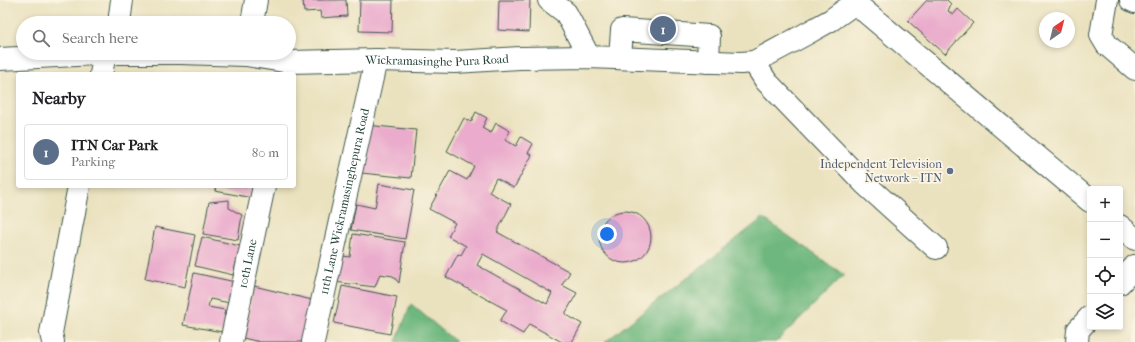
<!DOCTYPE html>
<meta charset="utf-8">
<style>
body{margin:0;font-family:"IM FELL French Canon",serif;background:#f2f2f2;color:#202124}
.controls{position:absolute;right:12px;bottom:12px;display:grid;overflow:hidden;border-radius:4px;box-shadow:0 2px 6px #0003}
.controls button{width:36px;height:36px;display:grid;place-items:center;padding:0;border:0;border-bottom:1px solid #e0e0e0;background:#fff;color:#202124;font:20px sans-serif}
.compass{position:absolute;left:1039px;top:12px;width:36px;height:36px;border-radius:50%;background:#fff;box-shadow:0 2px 6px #0003;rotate:35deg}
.you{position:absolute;left:607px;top:234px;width:14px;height:14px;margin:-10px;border:3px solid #fff;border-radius:50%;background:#1a73e8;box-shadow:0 0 0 6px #1a73e833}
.badge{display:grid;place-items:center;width:26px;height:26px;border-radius:50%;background:#111827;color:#fff;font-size:13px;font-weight:700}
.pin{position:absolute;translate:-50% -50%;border:2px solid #fff;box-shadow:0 1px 4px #0006}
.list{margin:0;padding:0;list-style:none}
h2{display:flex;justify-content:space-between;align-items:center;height:52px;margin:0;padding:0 16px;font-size:17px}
h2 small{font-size:13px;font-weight:400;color:#757577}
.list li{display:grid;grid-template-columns:26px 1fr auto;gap:12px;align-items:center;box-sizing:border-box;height:56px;margin:0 8px 8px;padding:0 8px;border:1px solid #e0e0e0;border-radius:4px}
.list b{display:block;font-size:15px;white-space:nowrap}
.list p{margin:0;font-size:13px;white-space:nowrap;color:#757577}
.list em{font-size:13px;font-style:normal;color:#757577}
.icon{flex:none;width:22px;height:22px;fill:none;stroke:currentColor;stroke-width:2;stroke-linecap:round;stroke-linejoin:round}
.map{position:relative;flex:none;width:1135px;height:342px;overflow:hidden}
.search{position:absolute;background:#fff;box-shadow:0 2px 6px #0003;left:16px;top:16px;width:280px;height:44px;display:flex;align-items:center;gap:10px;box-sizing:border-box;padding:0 14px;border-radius:22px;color:#757577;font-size:15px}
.panel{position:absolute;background:#fff;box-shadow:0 2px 6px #0003;left:16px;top:72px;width:280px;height:116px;border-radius:4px}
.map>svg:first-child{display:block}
.forest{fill:#6eb77e;stroke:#467a59}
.building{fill:#eaabcc;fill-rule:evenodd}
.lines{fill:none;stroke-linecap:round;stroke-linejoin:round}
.minor-casing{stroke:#3d5649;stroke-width:24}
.minor{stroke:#fff;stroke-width:22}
.service-dot{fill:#5c6f8a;stroke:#fcf5e5;stroke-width:1.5}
.labels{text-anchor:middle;stroke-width:3.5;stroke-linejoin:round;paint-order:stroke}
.street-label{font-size:12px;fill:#1f3d34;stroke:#fcf5e5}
.service-label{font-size:12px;fill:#4e5e75;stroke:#fcf5e5;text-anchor:end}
</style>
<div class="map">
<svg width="1135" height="342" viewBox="0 0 1135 342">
<rect width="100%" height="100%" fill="#fcf5e5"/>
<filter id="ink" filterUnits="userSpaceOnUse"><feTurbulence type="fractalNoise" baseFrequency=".025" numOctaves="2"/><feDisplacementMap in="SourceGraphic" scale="8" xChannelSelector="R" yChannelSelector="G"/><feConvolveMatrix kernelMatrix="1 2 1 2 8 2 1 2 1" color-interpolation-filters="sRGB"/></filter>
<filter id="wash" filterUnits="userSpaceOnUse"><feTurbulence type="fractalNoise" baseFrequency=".012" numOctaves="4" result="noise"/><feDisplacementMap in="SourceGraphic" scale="16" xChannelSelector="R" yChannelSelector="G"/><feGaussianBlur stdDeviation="0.9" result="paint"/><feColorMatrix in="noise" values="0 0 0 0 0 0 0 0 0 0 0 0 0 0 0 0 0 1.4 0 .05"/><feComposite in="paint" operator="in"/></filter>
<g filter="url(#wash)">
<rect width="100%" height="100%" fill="#eae2bf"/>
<path class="forest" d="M763 218 844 275 776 342H605Z
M411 304 456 342H396Z"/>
<g id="blocks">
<path class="building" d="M303 0H346L347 16 321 18 320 11 304 12Z
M360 0H393L392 32 359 31Z
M499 0H530L529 32 498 30Z
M927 0H947L951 4 948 11 953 15 958 9 973 23 945 54 908 21Z
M476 112 487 118 482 128 491 133 496 123 510 131 505 140 516 146 521 137 533 144 528 153 532 155 514 188 496 178 489 192 511 204 497 232 570 272 562 285 577 293 565 314 582 324 572 342H562L529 324 523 334 500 321 507 310 446 277 458 254 461 255 466 246 448 236 455 223 429 209 450 171 467 180 474 166 447 151 464 118 471 122ZM483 254 552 293 547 304 477 265Z
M366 125 416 130 411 178 361 173Z
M379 184 414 190 405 239 351 230 356 204 375 208Z
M216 186H255L253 198 215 191Z
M229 200V208L242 215 238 240 203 234 209 202Z
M599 237a26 26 0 1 1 52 0a26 26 0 1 1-52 0Z
M155 227 195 235 185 287 145 279Z
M353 234 405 242 399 283 393 276 380 274 375 287 334 282 336 255 350 257Z
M202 237 240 246 233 275 195 266Z
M194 273 240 283 235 304 210 299 208 307 225 310 224 315 231 317 228 333 183 325Z
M254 286 312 300 302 342H260L243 338Z
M342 286 397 297 390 334 334 323Z"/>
</g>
</g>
<g filter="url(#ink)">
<use href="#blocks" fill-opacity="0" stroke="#3d5649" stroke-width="1"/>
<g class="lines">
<defs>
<g id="minor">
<path d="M549 0 566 13 589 57"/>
<path d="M1107 0 1101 35 1107 45 1135 69"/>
<path d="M1131 0 1135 2"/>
<path d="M855 3 1090 201"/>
<path d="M119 23 122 0"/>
<path d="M252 23 256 0"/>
<path d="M620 58 622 30 709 36 708 62"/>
<path id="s1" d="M0 59 114 53H181L246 55 290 62 376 60 455 62 520 58 589 57 741 63 754 62 804 35 831 20 855 3 857 0"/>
<path d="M754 62 766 81 864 183 936 248"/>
<path d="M101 74 105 54"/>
<path d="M1120 226 1135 239"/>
<path d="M1120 283 1135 266"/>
<path d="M53 342 51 333 79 186"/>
<path id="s2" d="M231 342 264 186"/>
<path id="s3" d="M313 342 376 60"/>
<path d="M1077 342 1078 330 1090 317"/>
</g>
</defs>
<use href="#minor" class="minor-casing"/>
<use href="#minor" class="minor"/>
</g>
</g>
<circle class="service-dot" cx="950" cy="171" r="4"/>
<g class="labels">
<g class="street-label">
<text dy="4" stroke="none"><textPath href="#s1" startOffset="438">Wickramasinghe Pura Road</textPath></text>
<text dy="4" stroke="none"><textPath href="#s3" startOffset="144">11th Lane Wickramasinghepura Road</textPath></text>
<text dy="4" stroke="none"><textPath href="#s2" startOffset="80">10th Lane</textPath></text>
</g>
<g class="service-label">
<text x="942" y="168">Independent Television<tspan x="942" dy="14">Network – ITN</tspan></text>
</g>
</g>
</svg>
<div class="controls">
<button>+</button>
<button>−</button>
<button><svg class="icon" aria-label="locate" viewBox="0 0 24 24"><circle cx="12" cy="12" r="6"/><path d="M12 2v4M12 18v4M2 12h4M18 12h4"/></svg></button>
<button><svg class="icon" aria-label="layers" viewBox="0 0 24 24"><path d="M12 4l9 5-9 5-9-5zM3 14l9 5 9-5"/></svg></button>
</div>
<svg class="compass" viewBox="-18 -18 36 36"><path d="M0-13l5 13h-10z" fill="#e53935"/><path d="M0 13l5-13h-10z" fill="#757577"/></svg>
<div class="you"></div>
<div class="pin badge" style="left:663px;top:29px;background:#5c6f8a">1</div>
<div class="search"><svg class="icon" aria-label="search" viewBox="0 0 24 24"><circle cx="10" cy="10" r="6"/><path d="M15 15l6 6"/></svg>Search here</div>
<section class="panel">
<h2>Nearby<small></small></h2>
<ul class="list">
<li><span class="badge" style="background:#5c6f8a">1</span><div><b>ITN Car Park</b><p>Parking</p></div><em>80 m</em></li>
</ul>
</section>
</div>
